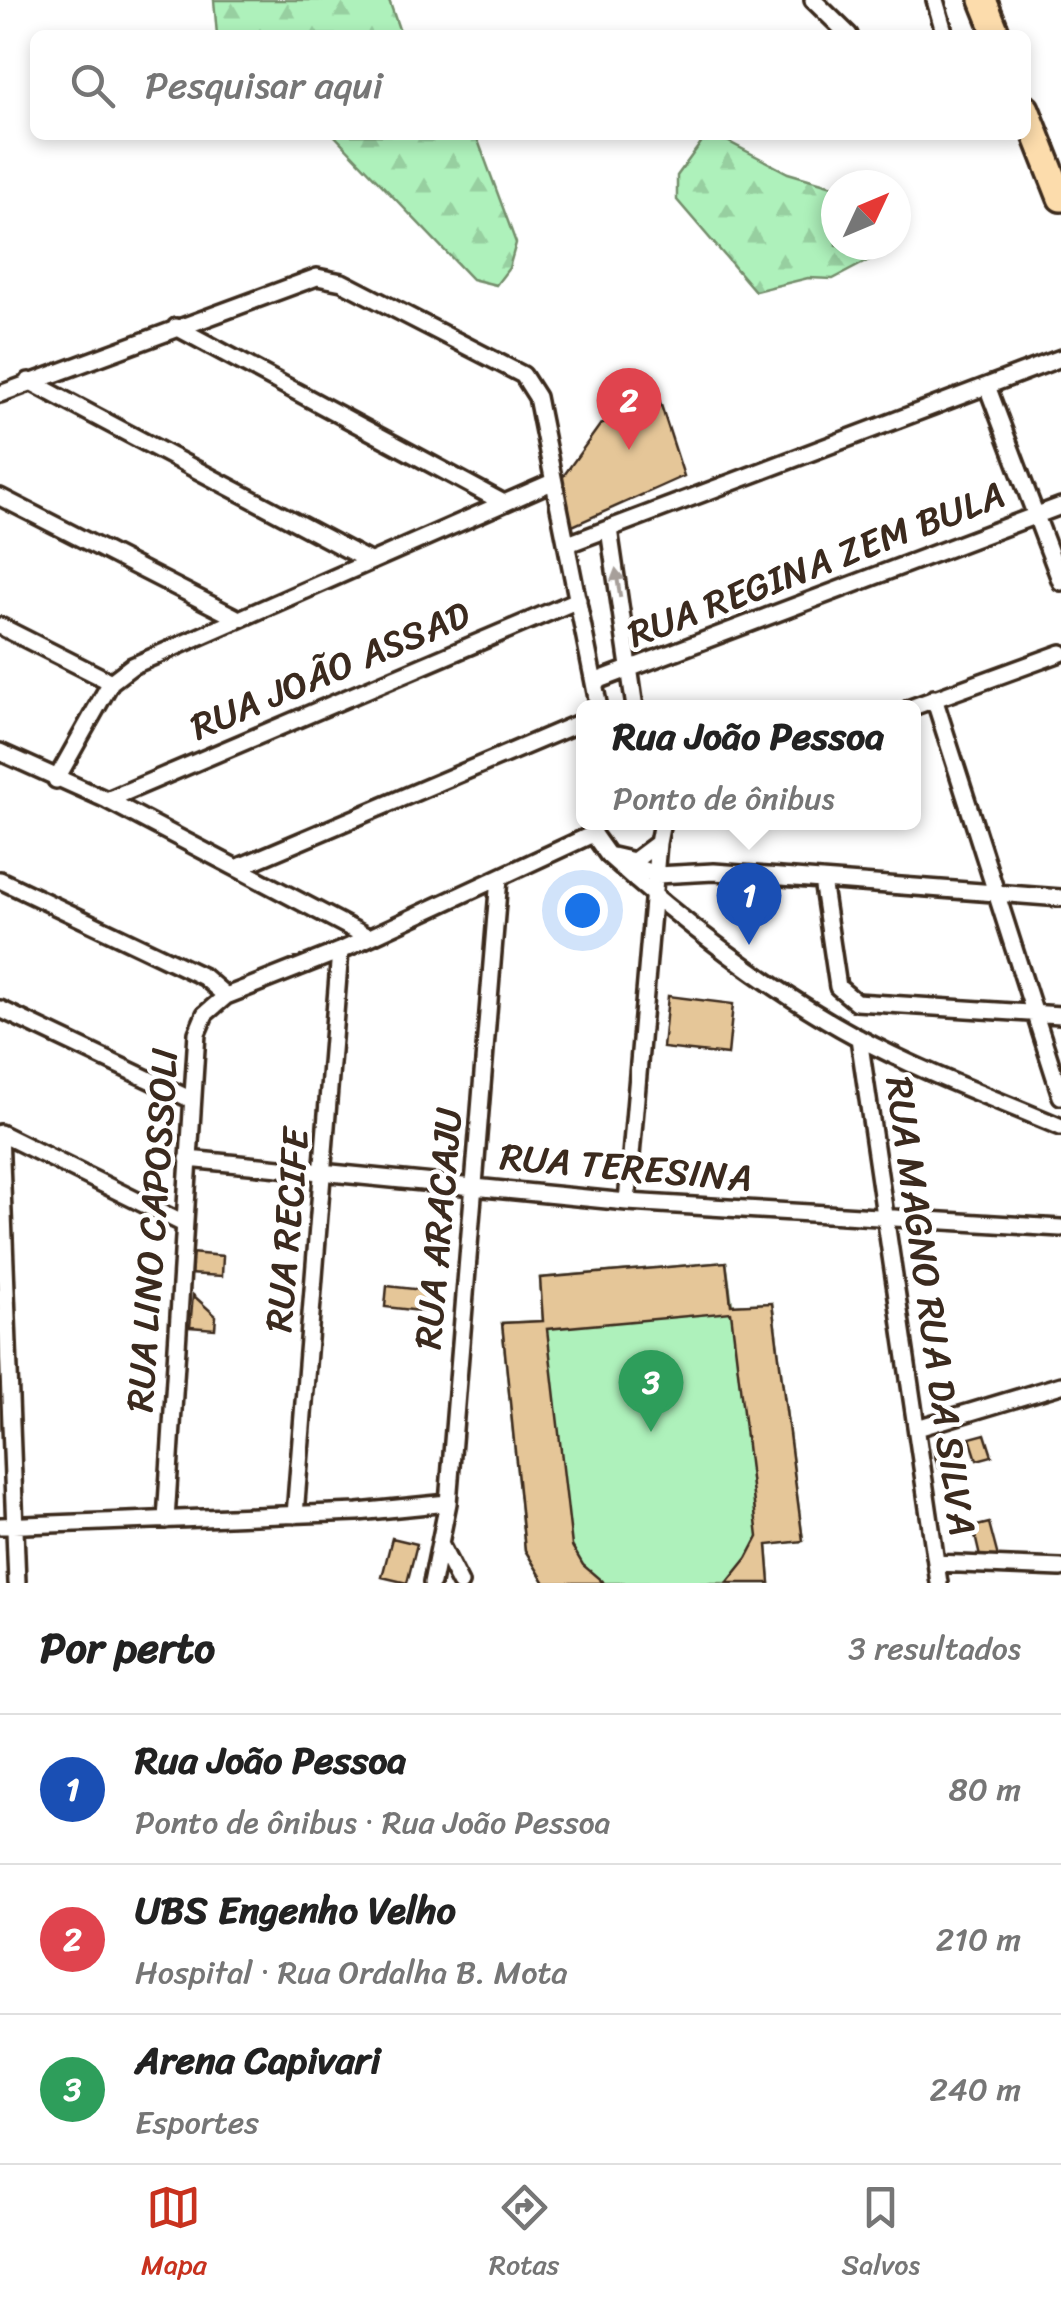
<!DOCTYPE html>
<html lang="pt">
<meta charset="utf-8">
<style>
body{margin:0;font-family:Sriracha,sans-serif;background:#f6f6f6;color:#222}
.compass{position:absolute;left:821px;top:170px;width:90px;height:90px;border-radius:50%;background:#fff;box-shadow:0 5px 15px #0003;rotate:46deg}
.you{position:absolute;left:582px;top:910px;width:35px;height:35px;margin:-25px;border:8px solid #fff;border-radius:50%;background:#1a73e8;box-shadow:0 0 0 15px #1a73e833}
.badge{display:grid;place-items:center;width:65px;height:65px;border-radius:50%;background:#c8321e;color:#fff;font-size:32px;font-weight:700}
.pin{position:absolute;translate:-50% -82px;filter:drop-shadow(0 2px 5px #0008)}
.pin::after{content:'';position:absolute;top:52px;width:35px;height:30px;background:inherit;clip-path:polygon(0 0,100% 0,50% 100%)}
.popup{position:absolute;left:576px;top:700px;width:345px;height:130px;box-sizing:border-box;display:grid;place-content:center;border-radius:15px;background:#fff;filter:drop-shadow(0 2px 8px #0005);font-size:32px;white-space:nowrap;color:#767676}
.popup b{font-size:38px;color:#222}
.popup::after{content:'';position:absolute;left:50%;top:100%;margin-left:-20px;border:20px solid transparent;border-top-color:#fff}
.list{margin:0;padding:0;list-style:none}
h2{display:flex;justify-content:space-between;align-items:center;height:130px;margin:0;padding:0 40px;font-size:42px}
h2 small{font-size:32px;font-weight:400;color:#767676}
.list li{display:grid;grid-template-columns:65px 1fr auto;gap:30px;align-items:center;box-sizing:border-box;height:150px;padding:0 40px;border-top:2px solid #e0e0e0}
.list b{display:block;font-size:38px;white-space:nowrap}
.list p{margin:0;font-size:32px;white-space:nowrap;color:#767676}
.list em{font-size:32px;font-style:normal;color:#767676}
.icon{flex:none;width:55px;height:55px;fill:none;stroke:currentColor;stroke-width:2;stroke-linecap:round;stroke-linejoin:round}
.map{position:relative;flex:none;width:1061px;height:1583px;overflow:hidden}
.search{position:absolute;background:#fff;box-shadow:0 5px 15px #0003;left:30px;right:30px;top:30px;height:110px;display:flex;align-items:center;gap:25px;box-sizing:border-box;padding:0 35px;border-radius:15px;color:#767676;font-size:38px}
.sheet{height:580px;background:#fff}
nav{display:flex;justify-content:space-around;align-items:center;box-sizing:border-box;height:140px;border-top:2px solid #e0e0e0;background:#fff;font-size:28px;color:#767676}
nav a{display:grid;justify-items:center;gap:5px}
nav .on{color:#c8321e}
.map>svg:first-child{display:block}
.forest{fill:url(#forest-firs);stroke:#748e6c;stroke-width:2.5}
.park{fill:#aef1bb;stroke:#748e6c;stroke-width:2.5}
.building{fill:#e5c698;stroke:#3b2a1e;stroke-width:2.5}
.lines{fill:none;stroke-linecap:round;stroke-linejoin:round}
.street-casing{stroke:#3b2a1e;stroke-width:22}
.primary-casing{stroke:#3b2a1e;stroke-width:32}
.street{stroke:#fff;stroke-width:15}
.primary{stroke:#fcdcac;stroke-width:25}
.oneway{fill:#a79f9a}
.labels{text-anchor:middle;stroke-width:9;stroke-linejoin:round;paint-order:stroke}
.street-label{font-size:38px;fill:#3b2a1e;stroke:#fff}
</style>
<div class="map">
<svg width="1061" height="1583" viewBox="0 0 1061 1583">
<defs>
<pattern id="forest-firs" width="22" height="20" patternUnits="userSpaceOnUse" patternTransform="scale(2.5)"><rect width="22" height="20" fill="#aef1bb"/><path d="M5 1l3.5 6h-7zM16 11l3.5 6h-7z" fill="#97cfa0"/></pattern>
</defs>
<rect width="100%" height="100%" fill="#fff"/>
<filter id="ink" filterUnits="userSpaceOnUse"><feTurbulence type="fractalNoise" baseFrequency=".01" numOctaves="2"/><feDisplacementMap in="SourceGraphic" scale="20" xChannelSelector="R" yChannelSelector="G"/><feConvolveMatrix kernelMatrix="1 2 1 2 8 2 1 2 1" color-interpolation-filters="sRGB"/></filter>
<g filter="url(#ink)">
<path class="forest" d="M214 0H389L401 35H217Z
M334 135H476L516 243 509 268 496 285 472 279Z
M703 140 727 141 788 173 836 187V245H888L890 249 833 279 808 278 755 291 677 200V176Z"/>
<path class="park" d="M726 1262 732 1305 772 1303 803 1541 767 1545 770 1583H545L525 1550 502 1323 543 1321 540 1278Z"/>
<path class="building" d="M660 402 684 476 568 528 557 485 600 425Z
M668 996 733 1004 728 1055 663 1048Z
M190 1253 223 1256 222 1276 189 1274Z
M726 1262 731 1305 772 1303 803 1541 767 1545 770 1583H727L747 1558 758 1537 731 1312 547 1329 572 1546 583 1565 604 1583H545L525 1550 502 1323 543 1321 540 1278Z
M387 1286 432 1291 430 1312 385 1307Z
M193 1295 216 1316 215 1329 190 1327Z
M985 1434 992 1456 977 1460 970 1438Z
M950 1445 961 1461 938 1468 933 1449Z
M989 1523 998 1557 981 1561 973 1527Z
M392 1538 417 1544 407 1583 382 1577Z"/>
<g class="lines">
<defs>
<path id="street" d="M813 0 849 35
M935 0 945 35
M176 327 502 502
M29 381 369 561
M987 386 1061 582
M0 394 317 277 342 282 523 375 537 397 599 708
M0 497 235 617
M609 529 635 708
M568 544 1061 358
M0 626 111 682
M594 682 1061 506
M934 698 1061 1096
M910 708 1061 653
M0 752 107 800 368 937
M56 780 111 682 132 666 550 483
M107 800 578 600
M593 822V834L608 855 634 861 658 843 662 822
M608 855C678 919 773 992 857 1037 922 1072 993 1098 1061 1127
M620 861 657 875 714 872 1061 898
M239 867 584 721
M0 880 204 977 226 996
M822 880 838 987 856 1002 1061 1015
M0 1009 192 1100
M859 1038 939 1583
M0 1133 17 1583
M0 1133 184 1224
M188 1159 627 1202 1061 1228
M627 1202 658 843
M917 1428 1061 1385
M295 1515 340 951
M166 1520 197 1033 205 1014 226 996 340 951 593 834
M0 1526 358 1512 448 1503
M440 1544 460 1583
M936 1563 1061 1568
M432 1583 448 1503 499 878"/>
<path id="primary" d="M983 0 997 35
M1026 109 1061 198"/>
</defs>
<use href="#street" class="street-casing"/>
<use href="#primary" class="primary-casing"/>
<use href="#street" class="street"/>
<use href="#primary" class="primary"/>
</g>
<defs><path id="oneway-solid" d="M-6-.8H1V-3.2L6.5 0L1 3.2V.8H-6Z" transform="scale(2.5)"/></defs>
<use class="oneway" href="#oneway-solid" transform="translate(618 583) rotate(-99)"/>
</g>
<g class="labels">
<g class="street-label">
<text transform="translate(816 564) rotate(-21)" y="13">RUA REGINA ZEM BULA</text>
<text transform="translate(330 670) rotate(-23)" y="13">RUA JOÃO ASSAD</text>
<text transform="translate(626 1167) rotate(5)" y="13">RUA TERESINA</text>
<text transform="translate(438 1228) rotate(-85)" y="13">RUA ARACAJU</text>
<text transform="translate(152 1230) rotate(-86)" y="13">RUA LINO CAPOSSOLI</text>
<text transform="translate(287 1230) rotate(-85)" y="13">RUA RECIFE</text>
<text transform="translate(931 1306) rotate(82)" y="13">RUA MAGNO RUA DA SILVA</text>
</g>
</g>
</svg>
<svg class="compass" viewBox="-18 -18 36 36"><path d="M0-13l5 13h-10z" fill="#e53935"/><path d="M0 13l5-13h-10z" fill="#767676"/></svg>
<div class="you"></div>
<div class="pin badge" style="left:749px;top:945px;background:#1a4fb4">1</div>
<div class="popup"><b>Rua João Pessoa</b>Ponto de ônibus</div>
<div class="pin badge" style="left:629px;top:450px;background:#e0444e">2</div>
<div class="pin badge" style="left:651px;top:1432px;background:#2e9e5b">3</div>
<div class="search"><svg class="icon" aria-label="search" viewBox="0 0 24 24"><circle cx="10" cy="10" r="6"/><path d="M15 15l6 6"/></svg>Pesquisar aqui</div>
</div>
<section class="sheet">
<h2>Por perto<small>3 resultados</small></h2>
<ul class="list">
<li><span class="badge" style="background:#1a4fb4">1</span><div><b>Rua João Pessoa</b><p>Ponto de ônibus · Rua João Pessoa</p></div><em>80 m</em></li>
<li><span class="badge" style="background:#e0444e">2</span><div><b>UBS Engenho Velho</b><p>Hospital · Rua Ordalha B. Mota</p></div><em>210 m</em></li>
<li><span class="badge" style="background:#2e9e5b">3</span><div><b>Arena Capivari</b><p>Esportes</p></div><em>240 m</em></li>
</ul>
</section>
<nav>
<a class="on"><svg class="icon" aria-label="map" viewBox="0 0 24 24"><path d="M3 6l6-2 6 2 6-2v14l-6 2-6-2-6 2zM9 4v14M15 6v14"/></svg>Mapa</a>
<a><svg class="icon" aria-label="directions" viewBox="0 0 24 24"><path d="M12 3l9 9-9 9-9-9zM9 14v-3h6M13 9l2 2-2 2"/></svg>Rotas</a>
<a><svg class="icon" aria-label="saved" viewBox="0 0 24 24"><path d="M7 4h10v16l-5-4-5 4z"/></svg>Salvos</a>
</nav>
